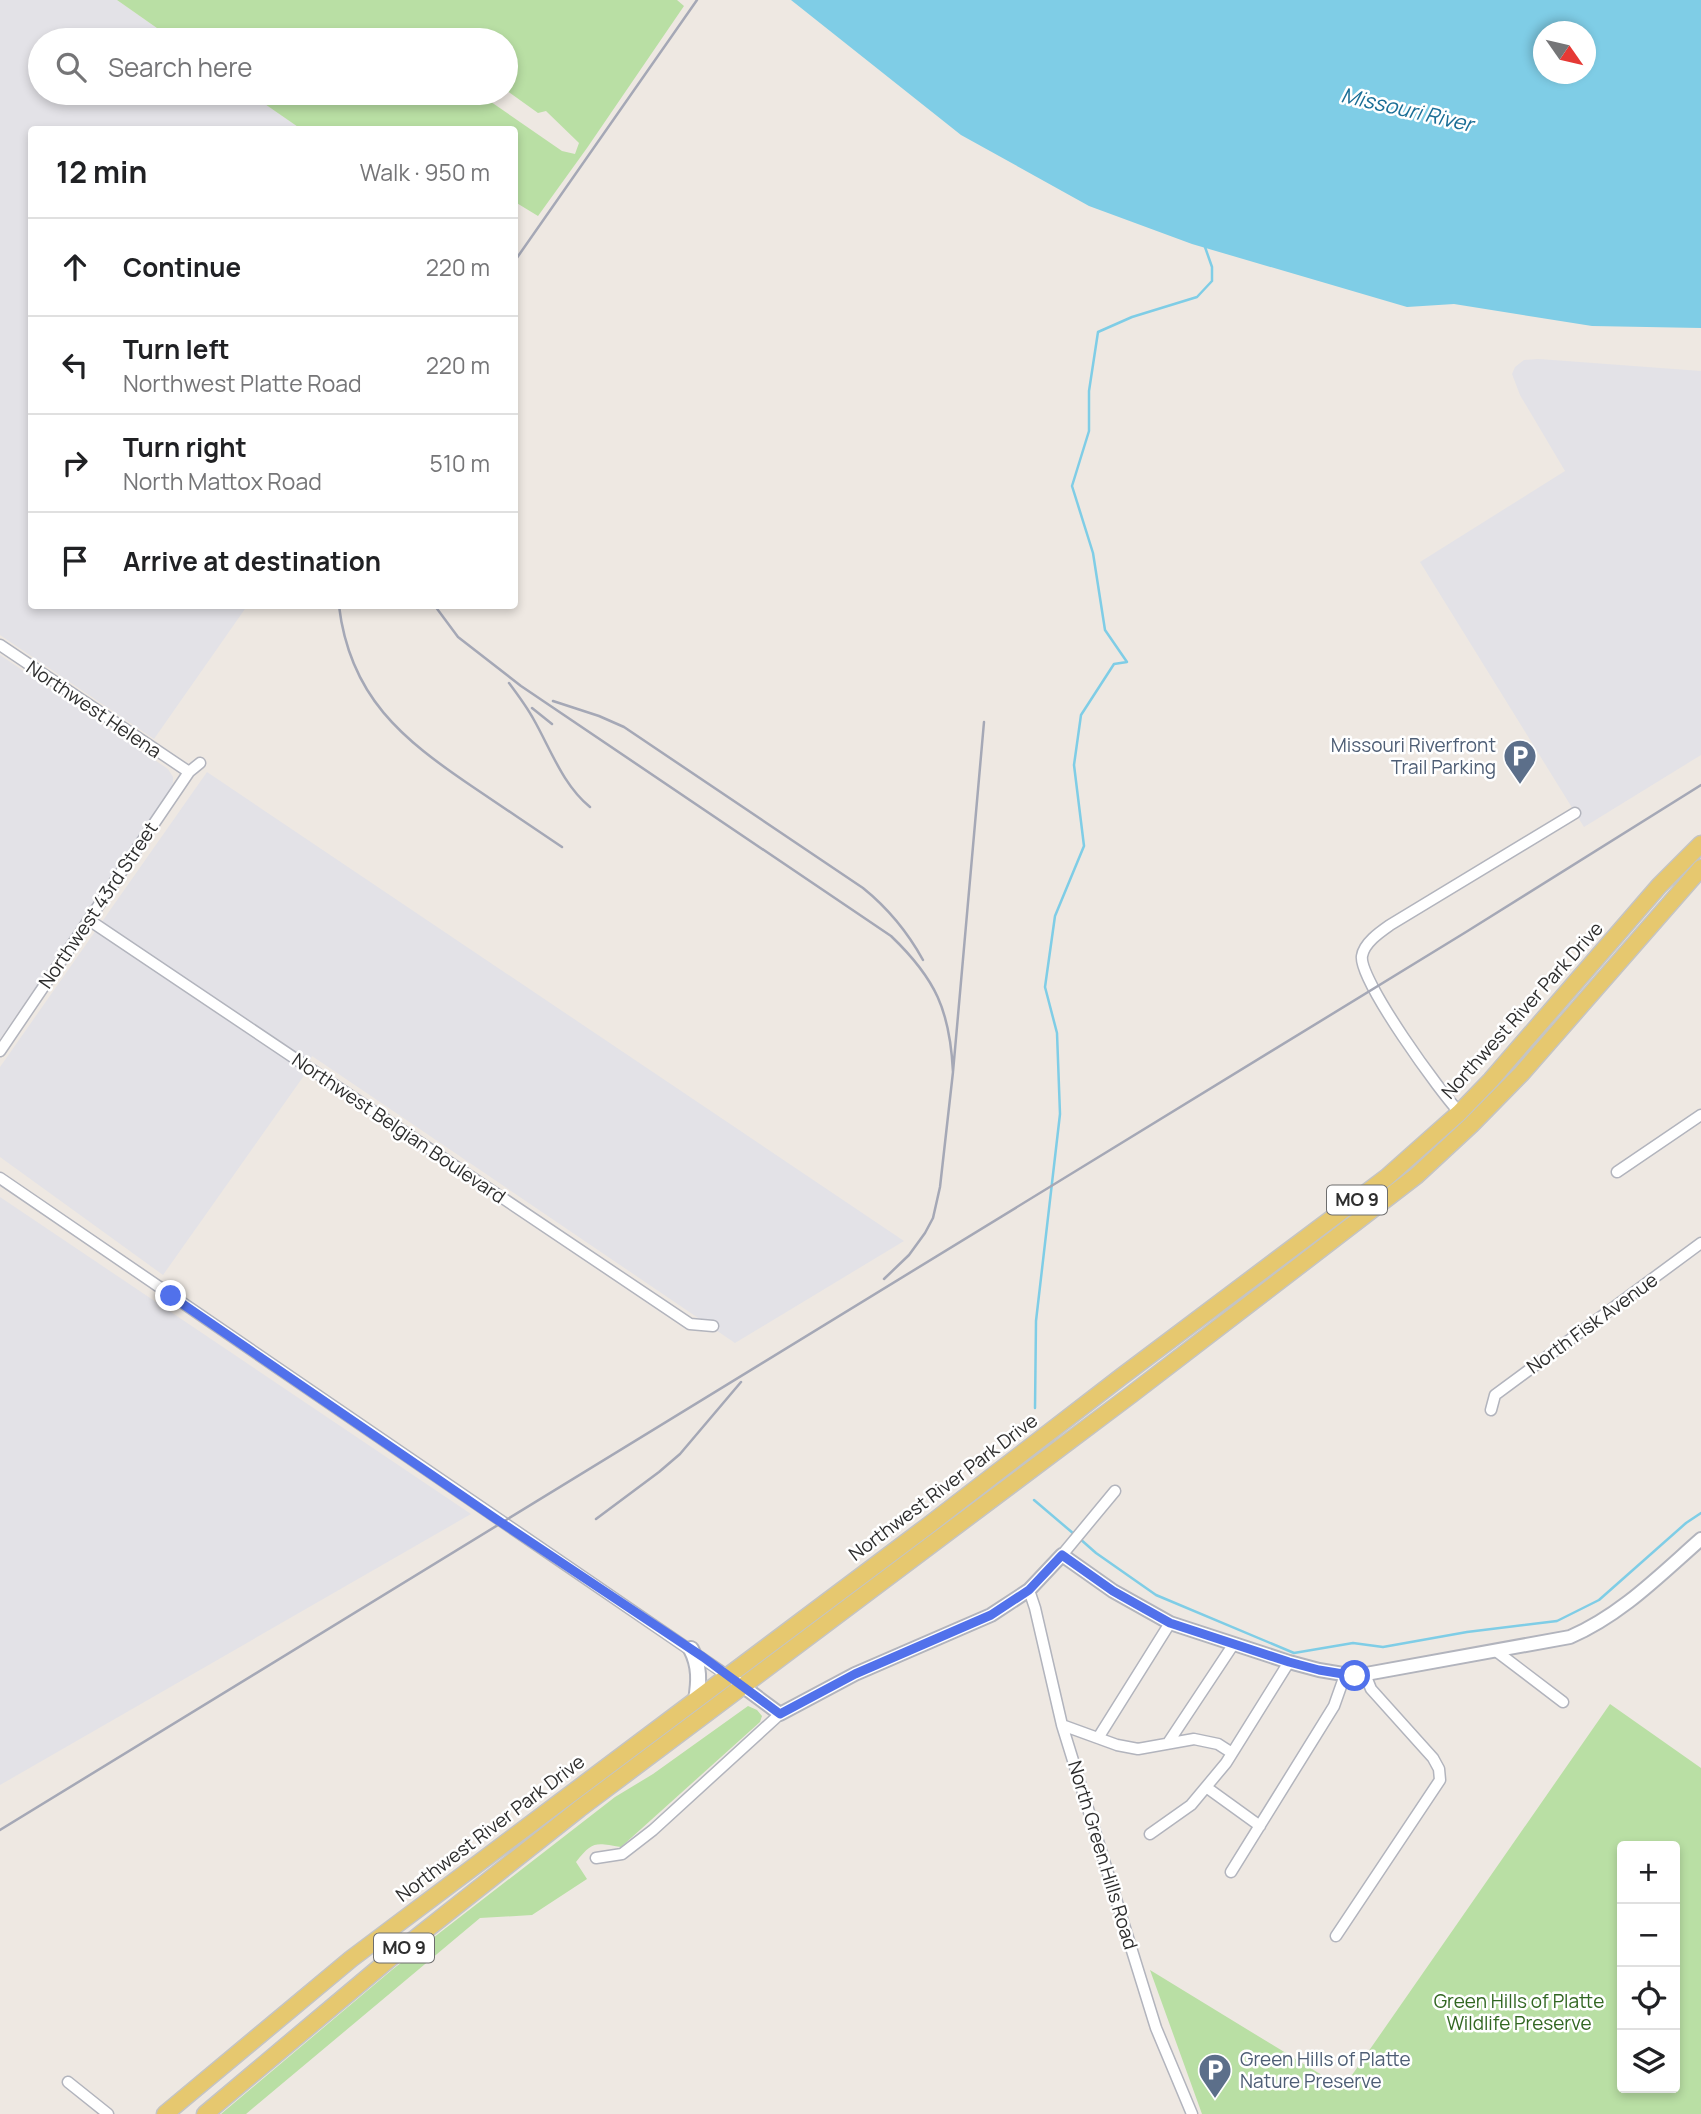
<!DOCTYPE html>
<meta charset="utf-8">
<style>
body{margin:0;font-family:Manrope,sans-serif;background:#f6f6f6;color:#202124}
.controls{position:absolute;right:21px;bottom:21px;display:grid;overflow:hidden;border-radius:7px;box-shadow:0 4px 10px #0003}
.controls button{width:63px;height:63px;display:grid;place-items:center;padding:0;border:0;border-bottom:2px solid #e0e0e0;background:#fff;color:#202124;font:35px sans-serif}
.compass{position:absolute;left:1533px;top:21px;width:63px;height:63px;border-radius:50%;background:#fff;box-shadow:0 4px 10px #0003;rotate:124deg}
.stop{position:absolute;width:21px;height:21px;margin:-16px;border:5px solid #5171eb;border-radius:50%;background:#fff}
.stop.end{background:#5171eb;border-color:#fff;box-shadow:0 2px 7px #0008}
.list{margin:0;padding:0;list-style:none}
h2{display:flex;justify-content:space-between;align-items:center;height:91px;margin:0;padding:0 28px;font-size:30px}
h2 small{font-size:23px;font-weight:400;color:#757577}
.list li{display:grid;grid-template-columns:46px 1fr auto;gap:21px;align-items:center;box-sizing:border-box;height:98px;padding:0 28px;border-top:2px solid #e0e0e0}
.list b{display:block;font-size:26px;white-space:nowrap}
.list p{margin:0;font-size:23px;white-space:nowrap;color:#757577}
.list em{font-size:23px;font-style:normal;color:#757577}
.icon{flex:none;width:38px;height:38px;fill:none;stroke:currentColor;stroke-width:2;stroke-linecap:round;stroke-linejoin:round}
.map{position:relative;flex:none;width:1701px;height:2114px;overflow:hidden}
.search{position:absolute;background:#fff;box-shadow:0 4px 10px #0003;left:28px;top:28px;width:490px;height:77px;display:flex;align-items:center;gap:18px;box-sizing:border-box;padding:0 24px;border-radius:38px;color:#757577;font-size:26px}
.panel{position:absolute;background:#fff;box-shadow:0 4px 10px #0003;left:28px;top:126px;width:490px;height:483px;border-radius:7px}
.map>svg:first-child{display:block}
.industrial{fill:#e3e2e7}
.green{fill:#b9dfa4;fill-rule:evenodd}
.water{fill:#7fcde6;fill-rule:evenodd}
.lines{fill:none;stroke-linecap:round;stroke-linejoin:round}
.stream{stroke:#7fcde6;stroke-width:2.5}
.minor-casing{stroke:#b2b4bd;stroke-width:13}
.tertiary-casing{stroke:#b2b4bd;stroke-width:16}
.secondary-casing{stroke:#b2b4bd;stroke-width:18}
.primary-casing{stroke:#c4c4c4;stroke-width:19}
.minor{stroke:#fff;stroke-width:10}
.tertiary{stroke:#fff;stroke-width:12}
.secondary{stroke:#fff;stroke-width:14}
.primary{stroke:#e6c86f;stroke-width:16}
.rail{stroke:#a5a8b6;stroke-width:2.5}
.route{stroke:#5171eb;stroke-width:9}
.labels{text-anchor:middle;stroke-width:5;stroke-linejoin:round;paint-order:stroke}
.shield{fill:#fff;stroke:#6d6d6d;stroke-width:2}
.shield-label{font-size:18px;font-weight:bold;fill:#2e2e2e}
.street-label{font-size:19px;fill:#2e2e2e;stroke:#fff}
.service-label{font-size:19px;fill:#4e5e75;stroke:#fff;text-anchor:end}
.park-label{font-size:19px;fill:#326722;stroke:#fff}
.water-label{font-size:21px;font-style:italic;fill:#1a6e96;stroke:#fff}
</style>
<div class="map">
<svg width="1701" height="2114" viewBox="0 0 1701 2114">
<rect width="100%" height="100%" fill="#eee8e2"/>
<path class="industrial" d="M0 0H117L174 40H40V93H249L301 129 32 130V606H247L154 739 0 635Z
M1539 359 1701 371V755L1584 827 1420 562 1565 471 1520 395 1512 374 1515 367 1524 360Z
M0 655 168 769 173 777V782L170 791 0 1039Z
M207 772 904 1241 735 1343 312 1056 303 1077 163 1275 0 1157V1067Z
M0 1197 471 1514 0 1785Z"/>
<path class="green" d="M117 0H677L684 6 587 148 538 216 515 202 514 130 301 129 249 93H478L562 151 575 154 579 143 546 111 538 113 506 90V40H174Z
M1610 1704 1701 1768V2114H1202L1150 1970 1343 2088ZM1622 1846H1675V2088H1622Z
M748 1706 757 1710 762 1716 760 1722 621 1847C596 1843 593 1840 576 1862L587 1879 532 1915 480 1918 246 2114H221L393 1969 615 1797 653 1774Z"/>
<path class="water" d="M791 0H1701V328L1592 326 1454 304 1407 307 1192 244 1089 206 961 135ZM1544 32H1586V74H1544Z"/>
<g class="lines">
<path class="stream" d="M1035 1408 1036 1321 1060 1114 1057 1033 1045 987 1055 916 1084 846 1074 765 1081 715 1114 664 1127 662 1105 630 1093 553 1072 486 1089 431V391L1098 332 1132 317 1197 297 1212 281V267L1205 247
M1034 1500 1074 1534
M1079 1538 1096 1553 1156 1595 1294 1653 1353 1643 1383 1647 1467 1632 1557 1621 1599 1600 1686 1523 1701 1513"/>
<defs>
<path id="minor" d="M0 645 189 772
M89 920 690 1324 713 1326
M0 1051 189 772 200 763
M1461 1114C1442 1095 1358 979 1362 956 1364 943 1380 932 1390 925L1575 813
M1617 1172 1701 1115
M0 1178 728 1676
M1491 1410 1495 1395 1701 1243
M1062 1555 1115 1491
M1029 1590 1035 1608 1062 1725 1156 2028 1192 2114
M1496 1651 1563 1702
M1062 1725 1117 1745 1138 1749 1194 1739 1218 1744 1232 1753
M1098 1738 1170 1623
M1168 1743 1233 1645
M1206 1787 1260 1826
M1150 1834 1191 1805 1226 1763 1289 1662
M596 1858 622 1854 653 1830 780 1714
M1231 1872 1334 1706 1345 1675
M1336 1936 1440 1780 1439 1769 1433 1758 1371 1689 1365 1674
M68 2082 108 2114"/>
<path id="tertiary" d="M737 1682 780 1714 855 1674 991 1615 1029 1590 1062 1555 1113 1591 1170 1623 1289 1662 1319 1670 1355 1676 1570 1637C1621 1615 1660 1575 1701 1539"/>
<path id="secondary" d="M691 1649C700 1666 699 1682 696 1700"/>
<path id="primary" d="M165 2114 351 1959 929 1525 1121 1377 1387 1177 1459 1113 1491 1080 1659 886 1701 844
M205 2114 393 1956 579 1809 1132 1394 1416 1176 1471 1125 1522 1073 1701 868"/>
</defs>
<use href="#minor" class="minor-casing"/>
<use href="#tertiary" class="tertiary-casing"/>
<use href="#secondary" class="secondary-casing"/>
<use href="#primary" class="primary-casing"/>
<use href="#minor" class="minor"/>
<use href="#tertiary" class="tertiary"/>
<use href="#secondary" class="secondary"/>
<use href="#primary" class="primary"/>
<path class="rail" d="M514 262 697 0
M339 606C350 697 402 739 473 787 503 807 532 827 562 847
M435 606 458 637 521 686 891 936C936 979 950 1011 953 1072
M509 683C518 695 527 707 534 720 551 750 563 785 590 807
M553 701 599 716 624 727 863 888C889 909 907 931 923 960
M532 708 552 724
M884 1279 909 1255 925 1233 933 1218 940 1187 953 1072 984 722
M596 1519 659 1472 680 1454 741 1382
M0 1830 1466 932 1701 785"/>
</g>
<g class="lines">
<path class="route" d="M171 1296 496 1519 703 1657 780 1714 855 1674 991 1615 1029 1590 1062 1555 1113 1591 1170 1623 1289 1662 1319 1670 1355 1676"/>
</g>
<defs>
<symbol id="parking-pin" viewBox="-11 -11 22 30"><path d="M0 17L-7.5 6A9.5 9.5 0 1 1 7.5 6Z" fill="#5c6f8a" stroke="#fff"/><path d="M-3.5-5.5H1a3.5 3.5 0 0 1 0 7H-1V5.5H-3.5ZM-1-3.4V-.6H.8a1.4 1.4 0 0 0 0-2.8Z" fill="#fff"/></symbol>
</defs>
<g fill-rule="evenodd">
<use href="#parking-pin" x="1501" y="737" width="38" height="52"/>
<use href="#parking-pin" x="1196" y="2051" width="38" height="52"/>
</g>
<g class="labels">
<g class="shield">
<rect x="1327" y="1185.5" width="60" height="29" rx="5"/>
<rect x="374" y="1933.5" width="60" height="29" rx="5"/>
</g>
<g class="shield-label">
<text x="1357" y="1206">MO 9</text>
<text x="404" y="1954">MO 9</text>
</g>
<g class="street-label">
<text transform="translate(94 709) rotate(34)" y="7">Northwest Helena</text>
<text transform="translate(98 905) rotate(-56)" y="7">Northwest 43rd Street</text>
<text transform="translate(1522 1010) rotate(-48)" y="7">Northwest River Park Drive</text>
<text transform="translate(399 1128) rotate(34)" y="7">Northwest Belgian Boulevard</text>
<text transform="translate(1592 1323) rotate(-36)" y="7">North Fisk Avenue</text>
<text transform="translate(943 1487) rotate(-37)" y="7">Northwest River Park Drive</text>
<text transform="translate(490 1828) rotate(-37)" y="7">Northwest River Park Drive</text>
<text transform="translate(1103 1855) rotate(73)" y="7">North Green Hills Road</text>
</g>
<g class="service-label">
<text x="1496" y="752">Missouri Riverfront<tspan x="1496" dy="22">Trail Parking</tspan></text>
<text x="1240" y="2066" text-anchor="start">Green Hills of Platte<tspan x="1240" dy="22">Nature Preserve</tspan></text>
</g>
<g class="park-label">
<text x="1519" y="2008">Green Hills of Platte<tspan x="1519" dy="22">Wildlife Preserve</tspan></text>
</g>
<g class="water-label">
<text transform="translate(1407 110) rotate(13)" y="7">Missouri River</text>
</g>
</g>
</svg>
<div class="controls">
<button>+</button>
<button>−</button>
<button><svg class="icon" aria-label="locate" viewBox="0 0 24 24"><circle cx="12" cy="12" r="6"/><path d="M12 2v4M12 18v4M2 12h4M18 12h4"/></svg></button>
<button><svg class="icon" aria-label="layers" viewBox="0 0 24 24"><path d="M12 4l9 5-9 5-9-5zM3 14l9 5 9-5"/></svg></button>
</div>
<svg class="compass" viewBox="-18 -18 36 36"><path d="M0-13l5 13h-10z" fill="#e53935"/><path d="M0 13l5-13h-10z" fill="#757577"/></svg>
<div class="stop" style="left:1355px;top:1676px"></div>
<div class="stop end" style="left:171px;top:1296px"></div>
<div class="search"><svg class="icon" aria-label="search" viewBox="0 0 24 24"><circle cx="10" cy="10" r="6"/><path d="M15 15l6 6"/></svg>Search here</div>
<section class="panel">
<h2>12 min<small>Walk · 950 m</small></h2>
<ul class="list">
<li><svg class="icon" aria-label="ahead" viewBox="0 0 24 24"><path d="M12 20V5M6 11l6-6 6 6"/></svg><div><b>Continue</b></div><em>220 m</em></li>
<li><svg class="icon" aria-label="left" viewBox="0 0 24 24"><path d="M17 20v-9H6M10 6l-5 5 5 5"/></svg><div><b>Turn left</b><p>Northwest Platte Road</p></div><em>220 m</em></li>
<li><svg class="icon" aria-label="right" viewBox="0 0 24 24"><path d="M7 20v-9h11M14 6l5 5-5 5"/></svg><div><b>Turn right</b><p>North Mattox Road</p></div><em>510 m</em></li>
<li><svg class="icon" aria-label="arrive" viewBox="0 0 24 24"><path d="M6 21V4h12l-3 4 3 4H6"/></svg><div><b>Arrive at destination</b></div></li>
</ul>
</section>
</div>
